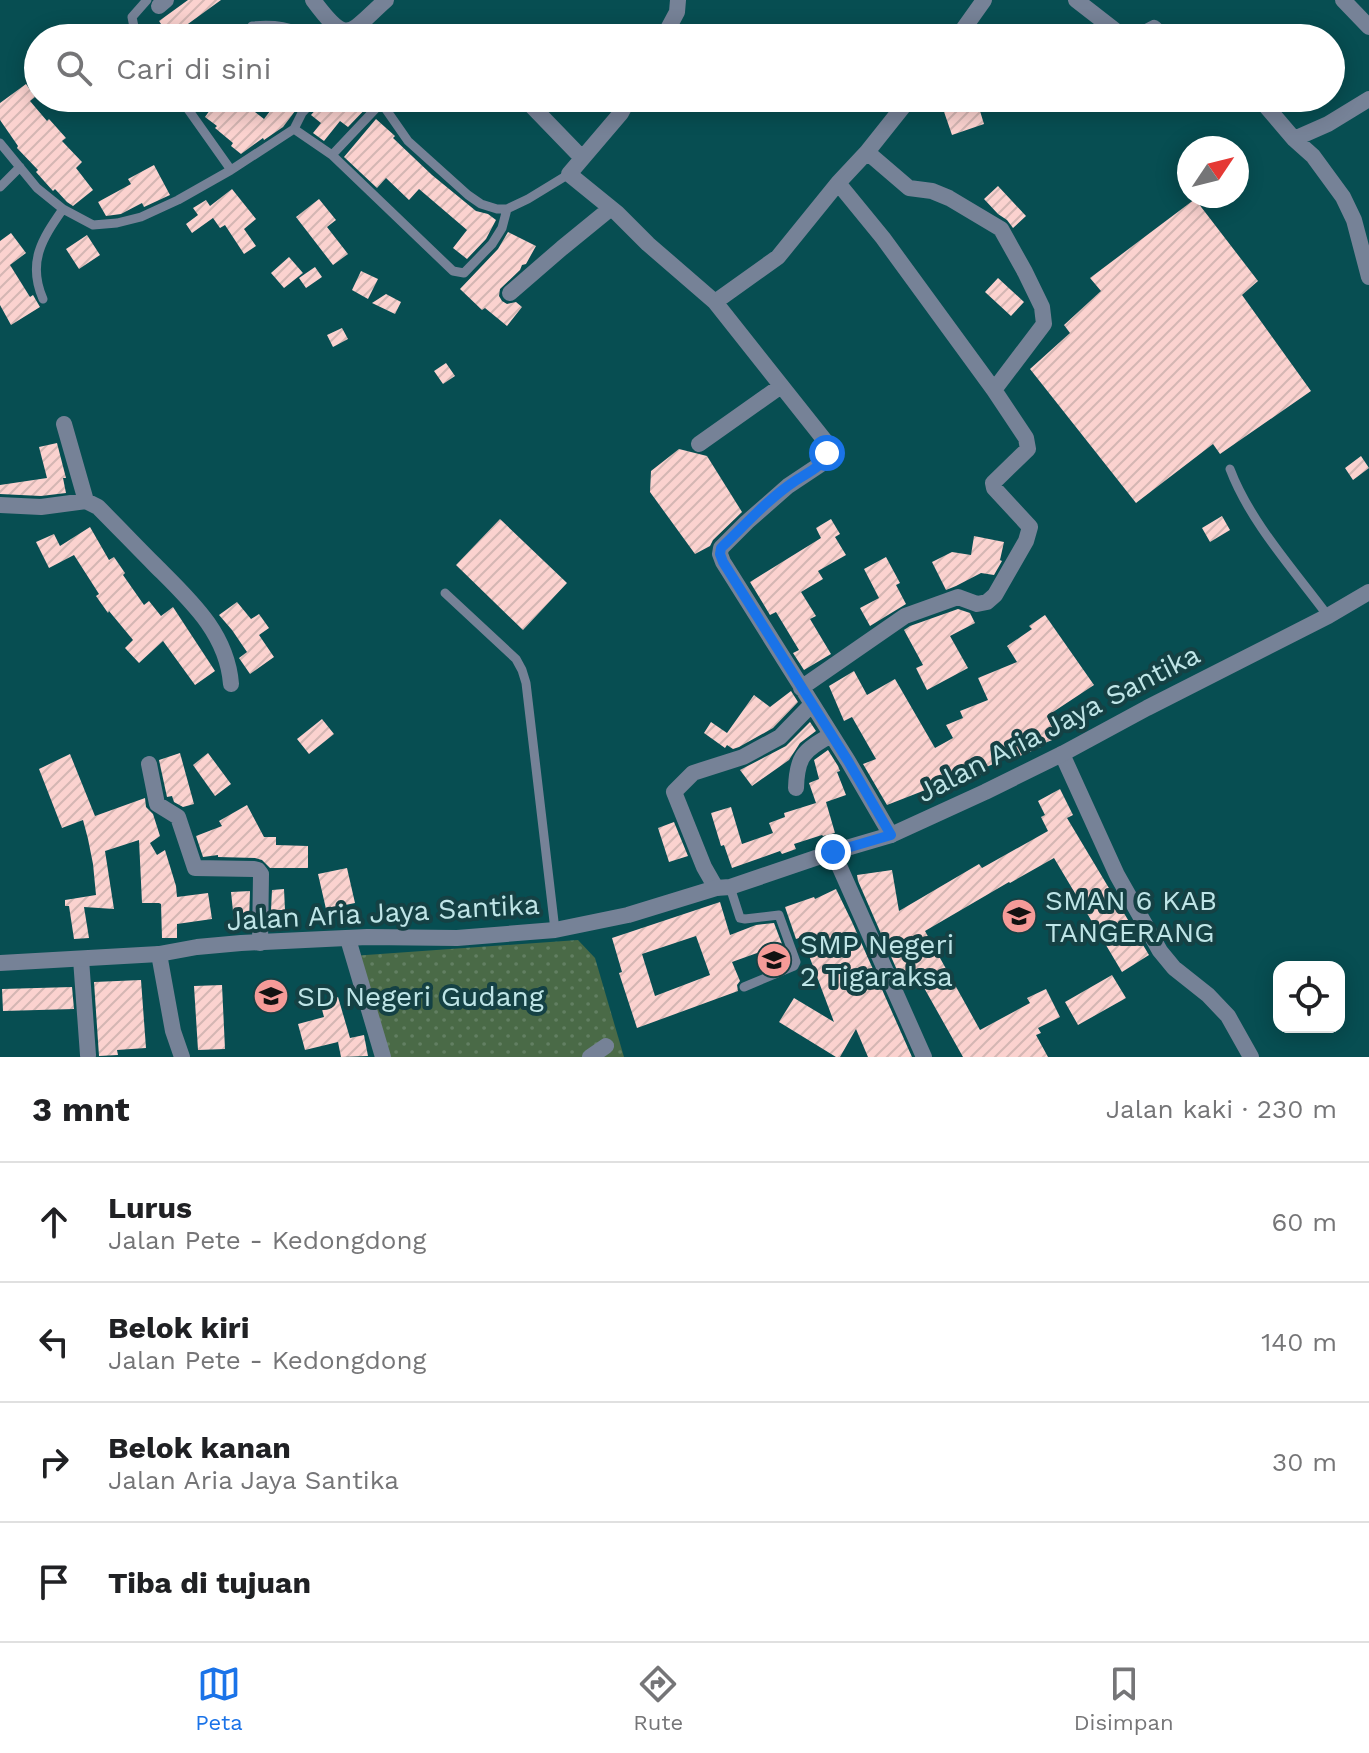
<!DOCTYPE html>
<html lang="id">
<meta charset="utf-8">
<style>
body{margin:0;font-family:"Work Sans",sans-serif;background:#f6f6f6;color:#202124}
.controls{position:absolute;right:24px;bottom:24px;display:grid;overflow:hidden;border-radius:16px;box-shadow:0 4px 20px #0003}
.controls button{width:72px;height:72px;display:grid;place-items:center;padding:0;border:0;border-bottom:2px solid #e0e0e0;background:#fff;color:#202124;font:40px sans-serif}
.compass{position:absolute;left:1177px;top:136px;width:72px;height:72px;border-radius:50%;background:#fff;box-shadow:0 4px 20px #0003;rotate:55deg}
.stop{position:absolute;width:24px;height:24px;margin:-18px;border:6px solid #1a73e8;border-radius:50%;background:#fff}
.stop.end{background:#1a73e8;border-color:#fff;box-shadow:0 2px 8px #0008}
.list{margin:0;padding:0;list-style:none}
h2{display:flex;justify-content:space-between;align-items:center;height:104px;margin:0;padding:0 32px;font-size:34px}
h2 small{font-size:26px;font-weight:400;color:#757577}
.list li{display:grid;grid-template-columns:52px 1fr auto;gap:24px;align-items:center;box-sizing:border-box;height:120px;padding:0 32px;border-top:2px solid #e0e0e0}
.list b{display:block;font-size:30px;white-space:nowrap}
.list p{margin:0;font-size:26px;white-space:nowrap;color:#757577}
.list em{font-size:26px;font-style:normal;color:#757577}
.icon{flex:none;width:44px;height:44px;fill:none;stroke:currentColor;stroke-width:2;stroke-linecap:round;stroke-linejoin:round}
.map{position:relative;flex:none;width:1369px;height:1057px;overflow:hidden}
.search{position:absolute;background:#fff;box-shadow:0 4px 20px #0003;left:24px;right:24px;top:24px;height:88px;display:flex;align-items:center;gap:20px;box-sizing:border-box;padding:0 28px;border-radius:44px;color:#757577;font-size:30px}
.sheet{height:584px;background:#fff}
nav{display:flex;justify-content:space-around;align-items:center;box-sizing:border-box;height:112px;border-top:2px solid #e0e0e0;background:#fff;font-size:22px;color:#757577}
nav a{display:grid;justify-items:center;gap:4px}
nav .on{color:#1a73e8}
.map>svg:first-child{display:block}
.grass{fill:url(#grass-dots)}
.building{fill:url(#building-hatch);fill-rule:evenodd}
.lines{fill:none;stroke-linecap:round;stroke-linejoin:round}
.service{stroke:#768297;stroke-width:9}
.minor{stroke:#768297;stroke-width:16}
.tertiary{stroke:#768297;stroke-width:16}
.route{stroke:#1a73e8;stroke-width:10}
.labels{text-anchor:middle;stroke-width:8;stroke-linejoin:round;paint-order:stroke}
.street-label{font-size:28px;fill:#bfe5e7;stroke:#154144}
.poi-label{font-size:28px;fill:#bfe5e7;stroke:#154144;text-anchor:start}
</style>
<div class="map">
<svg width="1369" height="1057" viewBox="0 0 1369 1057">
<defs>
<pattern id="grass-dots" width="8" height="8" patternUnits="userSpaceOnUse" patternTransform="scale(2)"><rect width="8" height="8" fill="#4a6a47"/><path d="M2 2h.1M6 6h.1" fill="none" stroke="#627f62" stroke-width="1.8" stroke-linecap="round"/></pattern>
<pattern id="building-hatch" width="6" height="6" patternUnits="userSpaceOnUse" patternTransform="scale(2)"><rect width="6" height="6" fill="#fbd2cf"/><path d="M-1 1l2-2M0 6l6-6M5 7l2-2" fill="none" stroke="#d4b6b3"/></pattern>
</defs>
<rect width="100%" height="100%" fill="#074e52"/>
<path class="grass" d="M578 940 595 958 624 1057H378L352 956Z"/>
<path class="building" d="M188 0H221L170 37 159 21Z
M26 84 35 97 30 101 47 121 49 119 66 138 62 141 82 162 76 168 93 190 73 206 67 202 55 189 53 191 36 172 38 170 17 148 18 146 0 120V103Z
M280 98H305L283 127 264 140 263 138 241 154 231 146 233 143 215 128 217 126 205 117 217 100 230 109 238 99 264 119Z
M334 98H371L372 102 348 127 340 121 324 141 313 133 321 123 311 115 319 106 324 110Z
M966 98H976L984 124 952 135 942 106Z
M376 119 395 136 393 138 432 175 476 211 488 214 496 220 486 239 467 259 453 248 467 230 419 189 409 200 386 178 377 188 344 157Z
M154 165 170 195 144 207 142 203 121 214 106 216 98 202 131 184 128 179Z
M998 186 1026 216 1013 228 1007 220 998 214 984 199Z
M232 189 256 219 244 229 256 246 244 254 225 225 220 228 213 218 192 233 186 224 198 215 193 208 206 200 210 206Z
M319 199 336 220 327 227 348 254 333 265 296 217Z
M1195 199 1258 281 1242 295 1311 391 1220 454 1213 444 1136 503 1030 369 1070 333 1064 325 1101 291 1090 278Z
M508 232 536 246 526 264 522 265 520 270 500 289 499 296 502 301 507 304 516 302 522 307 507 326 485 308 482 310 460 289 498 249Z
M11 233 26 253 10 265 30 297 33 295 40 307 11 325 0 305V241Z
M87 235 100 255 79 269 66 249Z
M289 257 303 273 284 288 271 273Z
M315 267 322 277 306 288 299 278Z
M361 271 378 279 368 299 352 290Z
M998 278 1024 302 1011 316 985 292Z
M386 294 401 302 395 314 372 303Z
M342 328 348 339 333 347 327 335Z
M446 363 455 376 443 384 434 371Z
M57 443 66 478H63L66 493 41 496 0 494V485L47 478 39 447Z
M679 449 707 456 742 512 713 540 710 546 695 554 650 492 651 471Z
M1361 456 1369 468 1353 480 1345 468Z
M1222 516 1230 530 1210 542 1202 528Z
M500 519 567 583 523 630 456 565Z
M831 519 840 534 835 537 846 555 818 571 823 579 801 592 816 616 810 619 831 654 804 670 793 653 799 650 776 612 770 615 750 582 821 538 816 528Z
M90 527 109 560 114 557 125 573 123 575 144 605 149 601 161 616 173 607 215 671 195 685 163 641 139 663 125 648 133 640 109 611 108 613 96 596 99 594 74 555 49 568 36 542 54 534 60 546Z
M974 536 1004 542 1000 560 1002 561 994 575 981 573 956 586 946 590 932 562 952 552 971 555Z
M886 557 900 583 896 585 906 604 870 626 860 608 879 598 864 569Z
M237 602 251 619 259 614 269 628 259 635 274 657 250 674 239 658 247 652 232 630 219 615Z
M958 609 970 613 975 623 950 636 968 668 927 690 916 668 923 665 904 630 910 626Z
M1045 615 1094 685 1047 716 1057 738 1040 745 1041 747 1020 756 1019 753 984 768 986 772 954 787 951 780 887 805 863 764 876 759 852 717 844 721 829 686 854 671 867 695 895 679 935 748 953 738 946 725 963 718 960 711 988 700 978 678 1017 662 1007 646 1032 629 1029 626Z
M791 691 798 702 773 728 739 747 733 749 727 745 725 748 704 733 711 722 727 733 754 695 770 707Z
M322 719 334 734 309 754 297 739Z
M810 722 816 731 800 743 789 760 752 786 740 770 786 746Z
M828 750 838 766 840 771 837 772 846 795 826 802 835 833 823 836 822 835 794 844 796 849 782 854 780 851 732 868 724 845 721 846 711 813 731 807 742 844 773 833 769 823 785 817 784 813 816 803 809 783 819 779 814 760Z
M180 753 194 804 183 807 174 802 172 796 167 797 159 760Z
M208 753 231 784 215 796 193 765Z
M70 754 95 816 145 798 146 807 153 814 160 836 150 843 157 855 165 850 176 886 177 897 208 893 212 919 177 924V938H162L161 904 159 903H142L139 840 105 851 114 909 84 907 89 938 74 939 69 906H65V900L96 895 93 864 88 839 83 820 62 828 39 769Z
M1060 789 1073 815 1067 818 1149 955 1122 972 1054 858 1010 883 1009 882 925 931 980 1030 1030 1003 1027 998 1046 989 1060 1017 1038 1028 1041 1033 1036 1035 1048 1057H963L914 970 900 977 858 881 857 875 892 870 899 911 979 864 982 868 1048 831 1041 817 1045 815 1038 801Z
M247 805 264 837H276V845L308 846V868H270L262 860 255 858 218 857V855L203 857 196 836 222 826 219 821Z
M674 822 688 856 669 862 658 828Z
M347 868 355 903 326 909 318 874Z
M284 889 285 910H271L272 890Z
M836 889 852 922 912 1057H868L856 1029 840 1057H836L779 1022 794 998 834 1022 802 937 796 939 785 907 814 897 815 899Z
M250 891 249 921H234L231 892Z
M720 902 730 935 756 925 774 923 782 944 732 962 740 981 737 985 738 991 637 1028 619 973 622 972 612 938ZM696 936 710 975 655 996 642 954Z
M1112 975 1126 998 1078 1025 1065 1002Z
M141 980 146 1048 117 1050 118 1055 99 1056 94 982Z
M222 985 225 1049 198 1050 194 986Z
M72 987 74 1009 3 1011 2 989Z
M338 997 350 1038 364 1035 368 1056 341 1057 338 1042 305 1050 298 1024 324 1017 320 1002Z"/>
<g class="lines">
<path class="service" d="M252 26C275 24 291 26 311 38
M141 38 134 27 132 17 147 0
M180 98 231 170
M378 98 408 141 468 195 481 204 497 209H507L528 199 569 174
M294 129 332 155 453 271 464 273 492 244 502 228 507 209
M0 143 37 188 63 209 93 225 117 223 141 217 178 200 231 170 294 129 302 113 316 98
M332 155 382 102
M0 187 20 167
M43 299C27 262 42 239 63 209
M1230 469C1250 522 1294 570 1328 616
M445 593 516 659 522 670 526 683 555 930
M730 887 740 918 745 919 779 915 796 962 794 966 744 987"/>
<path class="minor" d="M313 0C348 47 348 34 386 0
M1076 0 1125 38
M1343 0 1369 27
M159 6 166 0
M663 38 677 12 678 0
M957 38 984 0
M1135 38 1154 28 1164 38
M524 98 582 158
M629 98 621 113 569 174 617 213 648 244 715 302 826 442 827 457 824 462 788 486 747 522 721 548 720 554 723 562 848 761 891 835
M1259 98 1294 139 1313 156 1343 197 1354 220 1369 277
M1294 139 1328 124 1369 99
M867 152 909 188 932 191 949 198 1001 229 1025 272 1042 307 1044 324 994 390
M510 293 562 248 611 208
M715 302 778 257 838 183 867 152 910 98
M64 424 86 501
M699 444 781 386
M0 505 41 507 86 501 98 507C117 526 136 546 155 565 190 600 227 633 231 684
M801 688 905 616 958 597 977 604 987 602 995 595 1026 541 1030 527 994 488 993 483 1028 449 1026 438 994 390 883 238 838 183
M1062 754 1117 875 1160 951 1174 968 1208 995 1228 1016 1251 1057
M149 764 157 804 178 817 195 868 254 869 258 870 261 874 260 943
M796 788C797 755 804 751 831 735
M833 852 924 1057
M716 888 704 867 674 792 693 773 743 757 780 737 812 704
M348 939 383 1057
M159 954 173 1031 182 1057
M81 959 88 1055
M590 1057 606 1046"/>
<path class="tertiary" d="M0 963 159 954 197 947 241 943 367 937 457 938 555 930 628 915 716 888 730 887 833 852 891 835 985 792 1062 754 1147 708 1328 616 1369 592"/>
</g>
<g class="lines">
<path class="route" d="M827 453C824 466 807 473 795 481 768 499 745 525 721 548L720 554 723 562 848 761 891 835 833 852"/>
</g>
<defs>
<symbol id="school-disc" viewBox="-11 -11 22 22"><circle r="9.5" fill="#f59b98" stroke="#154144"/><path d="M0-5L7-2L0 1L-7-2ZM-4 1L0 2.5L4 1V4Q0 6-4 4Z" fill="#111"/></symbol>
</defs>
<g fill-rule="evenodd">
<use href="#school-disc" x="999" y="896" width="40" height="40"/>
<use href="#school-disc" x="754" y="940" width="40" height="40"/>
<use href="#school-disc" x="251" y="976" width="40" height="40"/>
</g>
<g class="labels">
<g class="street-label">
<text transform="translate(1058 723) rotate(-27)" y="10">Jalan Aria Jaya Santika</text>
<text transform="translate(383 912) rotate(-3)" y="10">Jalan Aria Jaya Santika</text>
</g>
<g class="poi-label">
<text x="1045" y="910">SMAN 6 KAB<tspan x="1045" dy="32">TANGERANG</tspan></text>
<text x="800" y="954">SMP Negeri<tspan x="800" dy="32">2 Tigaraksa</tspan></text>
<text x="297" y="1006">SD Negeri Gudang</text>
</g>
</g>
</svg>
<div class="controls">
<button><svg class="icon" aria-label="locate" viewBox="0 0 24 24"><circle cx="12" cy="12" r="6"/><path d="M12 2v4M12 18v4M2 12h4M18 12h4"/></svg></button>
</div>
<svg class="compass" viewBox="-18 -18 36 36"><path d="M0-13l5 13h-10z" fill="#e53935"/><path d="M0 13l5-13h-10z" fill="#757577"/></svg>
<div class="stop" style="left:827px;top:453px"></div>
<div class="stop end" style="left:833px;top:852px"></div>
<div class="search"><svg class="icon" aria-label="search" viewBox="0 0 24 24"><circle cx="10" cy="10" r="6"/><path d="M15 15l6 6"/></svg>Cari di sini</div>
</div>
<section class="sheet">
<h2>3 mnt<small>Jalan kaki · 230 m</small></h2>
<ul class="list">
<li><svg class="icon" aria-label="ahead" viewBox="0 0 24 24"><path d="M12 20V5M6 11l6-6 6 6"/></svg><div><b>Lurus</b><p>Jalan Pete - Kedongdong</p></div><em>60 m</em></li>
<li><svg class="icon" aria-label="left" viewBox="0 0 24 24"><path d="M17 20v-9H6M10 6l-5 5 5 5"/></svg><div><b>Belok kiri</b><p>Jalan Pete - Kedongdong</p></div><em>140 m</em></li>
<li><svg class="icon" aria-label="right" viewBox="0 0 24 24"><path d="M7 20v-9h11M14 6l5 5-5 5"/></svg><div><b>Belok kanan</b><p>Jalan Aria Jaya Santika</p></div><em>30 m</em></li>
<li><svg class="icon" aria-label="arrive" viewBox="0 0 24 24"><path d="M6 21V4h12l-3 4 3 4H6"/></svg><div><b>Tiba di tujuan</b></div></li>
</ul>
</section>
<nav>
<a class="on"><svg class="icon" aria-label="map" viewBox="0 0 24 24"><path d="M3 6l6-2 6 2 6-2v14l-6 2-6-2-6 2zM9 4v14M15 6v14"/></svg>Peta</a>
<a><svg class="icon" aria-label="directions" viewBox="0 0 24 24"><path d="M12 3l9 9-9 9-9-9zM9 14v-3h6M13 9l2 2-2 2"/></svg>Rute</a>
<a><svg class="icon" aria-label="saved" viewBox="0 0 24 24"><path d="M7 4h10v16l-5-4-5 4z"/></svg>Disimpan</a>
</nav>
